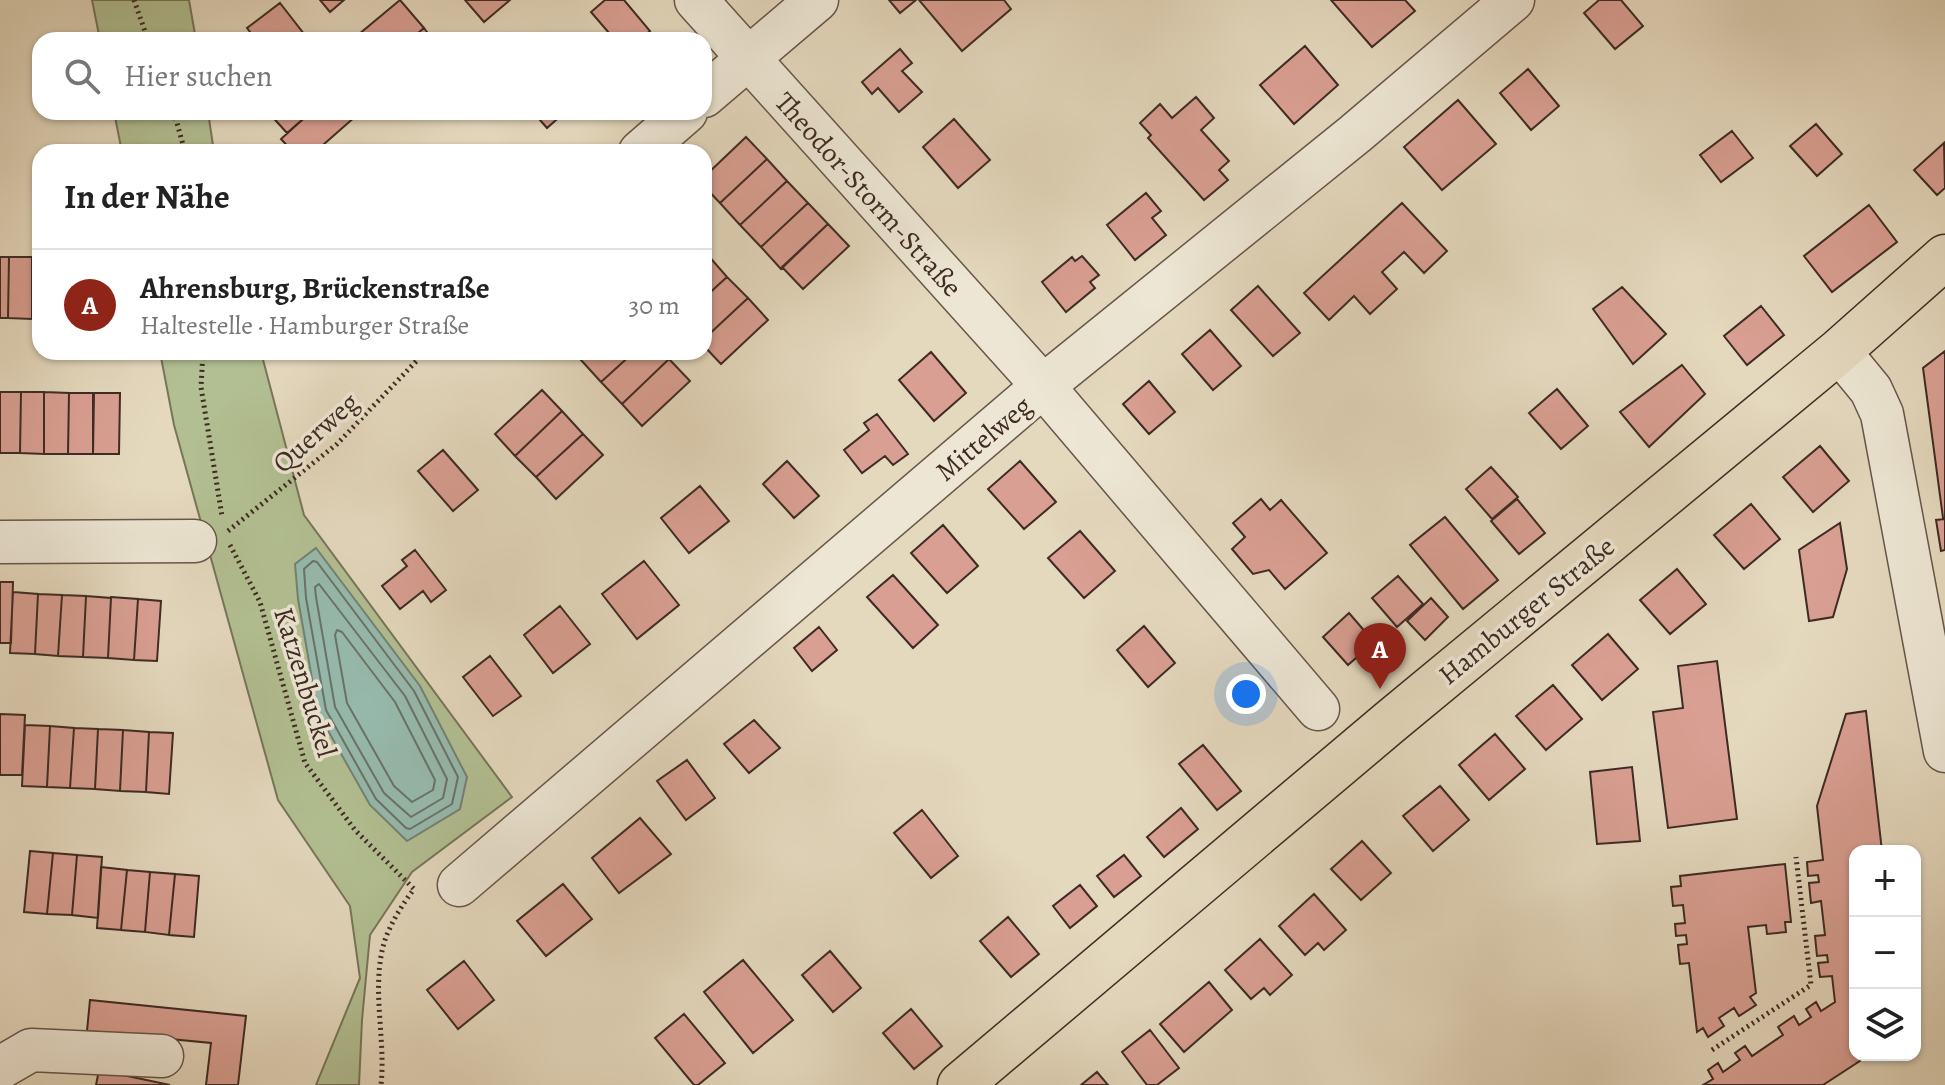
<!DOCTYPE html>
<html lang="de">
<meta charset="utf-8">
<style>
body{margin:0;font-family:Alegreya,serif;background:#f2f2f2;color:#222}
.controls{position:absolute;right:24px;bottom:24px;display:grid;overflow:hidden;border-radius:16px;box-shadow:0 2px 6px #0004}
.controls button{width:72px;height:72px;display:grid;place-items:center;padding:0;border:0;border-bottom:2px solid #e0e0e0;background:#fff;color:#222;font:40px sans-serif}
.you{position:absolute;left:1246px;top:694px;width:28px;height:28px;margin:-20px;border:6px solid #fff;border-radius:50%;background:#1a73e8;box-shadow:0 0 0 12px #1a73e833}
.badge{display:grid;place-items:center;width:52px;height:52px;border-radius:50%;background:#8f2418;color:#fff;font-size:26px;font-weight:700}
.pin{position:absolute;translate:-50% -66px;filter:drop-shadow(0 2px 4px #0008)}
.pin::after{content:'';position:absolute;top:42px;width:28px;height:24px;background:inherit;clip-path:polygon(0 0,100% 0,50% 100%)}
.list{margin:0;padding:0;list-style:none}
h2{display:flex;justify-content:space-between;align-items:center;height:104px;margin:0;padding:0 32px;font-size:34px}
h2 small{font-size:26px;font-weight:400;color:#767676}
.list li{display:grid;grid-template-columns:52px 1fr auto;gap:24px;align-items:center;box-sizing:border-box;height:112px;padding:0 32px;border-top:2px solid #e0e0e0}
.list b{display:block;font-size:30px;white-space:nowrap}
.list p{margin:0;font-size:26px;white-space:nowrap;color:#767676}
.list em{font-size:26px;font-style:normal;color:#767676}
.icon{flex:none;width:44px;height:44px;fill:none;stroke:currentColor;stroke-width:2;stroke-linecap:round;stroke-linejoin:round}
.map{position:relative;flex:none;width:1945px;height:1085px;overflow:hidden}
.search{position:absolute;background:#fff;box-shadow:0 2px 6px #0004;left:32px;top:32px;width:680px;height:88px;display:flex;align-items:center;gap:20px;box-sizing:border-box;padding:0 28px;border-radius:24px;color:#767676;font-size:30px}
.panel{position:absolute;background:#fff;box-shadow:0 2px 6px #0004;left:32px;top:144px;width:680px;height:216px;border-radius:24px}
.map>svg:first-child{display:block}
.green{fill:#b2bf92;stroke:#78755b;stroke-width:2}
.water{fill:#96baad;stroke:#738176;stroke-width:2}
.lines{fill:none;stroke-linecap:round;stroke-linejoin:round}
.shore{stroke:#6a7268;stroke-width:2}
.building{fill:#d99f92;stroke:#3f2b24;stroke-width:2}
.minor-casing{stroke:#68564a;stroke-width:45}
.major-casing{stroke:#3f2b24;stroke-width:47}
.path{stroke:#3f2b24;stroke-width:5;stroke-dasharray:2 4;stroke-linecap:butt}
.minor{stroke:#ede6d4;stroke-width:42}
.major{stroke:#e4d8bd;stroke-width:44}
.labels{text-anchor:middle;stroke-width:7;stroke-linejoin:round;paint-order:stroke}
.street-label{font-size:28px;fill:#3f2b24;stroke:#ede6d4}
</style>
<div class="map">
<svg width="1945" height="1085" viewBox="0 0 1945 1085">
<rect width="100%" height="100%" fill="#e4d8bd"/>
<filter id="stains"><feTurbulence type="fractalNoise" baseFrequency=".0025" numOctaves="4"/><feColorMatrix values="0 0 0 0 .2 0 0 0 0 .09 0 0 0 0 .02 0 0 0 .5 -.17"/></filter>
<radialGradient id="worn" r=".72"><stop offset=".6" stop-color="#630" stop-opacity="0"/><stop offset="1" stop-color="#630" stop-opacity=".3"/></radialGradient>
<path class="green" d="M92 0H189L196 40H100Z
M114 112H208L214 152H122Z
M160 352H261L304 515 512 797 412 872 370 935 362 1020 359 1085H316L360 978 350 906 278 800 174 425Z"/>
<path class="water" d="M316 548 420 686 467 777 460 809 407 841 370 805 318 713 298 599 295 564Z"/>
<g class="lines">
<path class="shore" d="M313 561 317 562 414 691 458 777 452 804 410 829 406 828 376 799 326 710 306 598 304 569Z
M319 584 405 696 447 779 443 798 411 817 384 793 335 707 316 597 315 587Z
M337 630 342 632 395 702 435 780 433 790 412 802 394 786 347 703 335 635Z"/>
</g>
<path class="building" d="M320 0H344L330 12Z
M400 0 424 28 410 40H362L358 35Z
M465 0H510L484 22Z
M605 0H624L650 31 639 40H615L591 12Z
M889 0H916L900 13Z
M919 0H1004L1011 9 962 51Z
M1331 0H1405L1415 11 1372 47Z
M1599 0H1621L1643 26 1615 49 1584 13Z
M280 3 304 34 298 40H256L247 28Z
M424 28 433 40H410Z
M1305 46 1338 85 1294 124 1260 85Z
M900 49 912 63 902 71 922 92 899 112 878 88 872 94 862 82Z
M1528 69 1559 106 1531 130 1500 93Z
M1196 97 1214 118 1201 130 1229 161 1219 170 1228 180 1204 200 1148 138 1151 135 1140 123 1160 104 1172 118Z
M1458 100 1496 144 1442 190 1404 147Z
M268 112H311L287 133Z
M311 112H352L356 116 315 152H293L281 139Z
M533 112H565L547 128Z
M954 119 990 160 958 188 923 147Z
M1816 124 1842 154 1817 176 1790 146Z
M1732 131 1753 158 1721 182 1700 155Z
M746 137 767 159 720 203 704 186V177Z
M1944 143 1945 188 1937 195 1914 170Z
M767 159 787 181 740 225 720 203Z
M787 181 808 203 761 247 740 225Z
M1146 193 1161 211 1152 218 1166 235 1135 260 1107 225Z
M808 203 828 224 781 269 761 247Z
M1402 203 1447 251 1424 273 1404 252 1382 272 1397 289 1370 314 1354 296 1329 320 1304 293Z
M1869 205 1897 242 1832 292 1804 256Z
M828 224 849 246 803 289 782 267Z
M707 254 727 277 704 298V257Z
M1082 256 1099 275 1090 282 1095 288 1066 312 1042 282 1072 257 1075 261Z
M0 257H9L8 318H0Z
M9 257H32V319L8 318Z
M32 257H40V319H32Z
M727 277 748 298 704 339V298Z
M1258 286 1300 333 1273 356 1231 310Z
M1622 287 1666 334 1633 364 1593 309Z
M748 298 768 320 721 364 704 346V339Z
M1761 306 1784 335 1747 365 1724 336Z
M1210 330 1241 366 1213 390 1182 354Z
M1945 351V518H1943L1923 368Z
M590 352H634L601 382 581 360Z
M634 352H662L669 359 622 404 601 382Z
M931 352 966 393 934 421 899 380Z
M669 359 690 381 642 426 622 404Z
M1682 365 1705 394 1649 447 1620 412Z
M1149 381 1175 412 1149 434 1123 404Z
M1557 389 1588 426 1561 449 1529 413Z
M542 390 562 411 515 456 495 434Z
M0 392H21L20 453H0Z
M21 392H44V454L20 453Z
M44 392 69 393 68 454H44Z
M69 393H93V454H68Z
M94 393H120L119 454H93Z
M562 411 583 434 536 477 515 456Z
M877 414 908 454 893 465 885 456 862 473 844 450 869 430 864 423Z
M583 434 603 455 556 499 536 477Z
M1820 446 1849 481 1813 512 1783 477Z
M443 450 478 490 453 511 418 471Z
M787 461 819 496 794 518 763 484Z
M1020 461 1056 502 1024 529 988 489Z
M1491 467 1518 497 1492 519 1466 489Z
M700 486 729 521 689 553 661 518Z
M1261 499 1270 510 1281 500 1327 553 1285 589 1269 570 1253 574 1232 549 1245 537 1233 523Z
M1517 499 1545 533 1519 554 1491 521Z
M1751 504 1780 539 1744 569 1714 535Z
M1445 517 1498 580 1463 609 1410 545Z
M1945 519V550L1941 551 1936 520Z
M1840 523 1847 569 1833 617 1809 621 1799 550Z
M943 525 978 566 947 593 911 553Z
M1080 531 1115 571 1084 598 1048 558Z
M415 550 446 590 431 602 423 591 400 609 382 586 407 566 402 560Z
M644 561 679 605 637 639 602 594Z
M1677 569 1706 604 1670 634 1640 600Z
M893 575 938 625 913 648 867 597Z
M1398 576 1423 604 1397 627 1372 598Z
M0 582H13L11 643H0Z
M13 592 38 594 35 654 10 653Z
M38 594 62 595 58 656 35 654Z
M62 595 86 596 83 657 58 656Z
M86 596 111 598 108 658 83 657Z
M111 597 138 599 134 660 108 658Z
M1431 598 1448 617 1425 640 1407 621Z
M138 599 161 601 157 661 134 660Z
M560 606 590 644 553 673 524 635Z
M1349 613 1374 642 1348 665 1323 637Z
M1144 626 1175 663 1148 687 1117 650Z
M819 627 837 650 812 671 794 648Z
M1608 634 1638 669 1602 700 1572 665Z
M490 656 521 696 493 716 463 677Z
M1717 661 1737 819 1668 828 1653 712 1683 708 1678 666Z
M1553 685 1582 719 1546 750 1516 716Z
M1866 711 1882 851H1855V1055H1869L1823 1085H1703L1713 1079 1708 1070 1718 1063 1723 1072 1740 1060 1735 1053 1745 1046 1752 1056 1783 1035 1778 1027 1794 1016 1799 1025 1811 1017 1806 1009 1816 1002 1821 1011 1835 1002 1832 976 1820 977 1818 963 1828 962 1827 955 1817 956 1815 936 1825 935 1821 901 1811 903 1809 883 1819 882 1818 875 1808 876 1807 862 1823 860 1817 806 1846 714Z
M0 714 25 715 22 775H0Z
M754 720 780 748 749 773 724 744Z
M25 725 50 726 47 787 22 786Z
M50 726 74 728 70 788 47 787Z
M74 728 98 729 95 789 70 788Z
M98 729 123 730 120 791 95 789Z
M123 730 149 732 146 792 120 791Z
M149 732 173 733 169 794 146 792Z
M1495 734 1525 769 1489 800 1459 765Z
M1203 745 1241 791 1217 810 1179 764Z
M687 760 715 798 686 820 657 781Z
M1632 767 1640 841 1597 844 1590 772Z
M1440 786 1469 820 1433 851 1403 816Z
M1181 808 1198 829 1164 857 1147 837Z
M922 810 958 856 931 878 894 833Z
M640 818 671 854 619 893 592 858Z
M1362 841 1391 873 1361 900 1331 869Z
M30 851 53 853 47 914 24 912Z
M53 853 77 855 72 915 47 914Z
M77 855 102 857 98 918 72 915Z
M1124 855 1141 876 1114 897 1097 876Z
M1785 864 1791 922H1785L1786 932 1767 934 1766 925 1748 927 1756 993 1750 997 1756 1005 1739 1016 1734 1008 1719 1018 1724 1026 1708 1037 1703 1028 1697 1032 1689 963 1680 964 1678 945 1687 944 1686 935 1676 936 1675 924 1685 923 1683 905 1673 906 1671 887 1681 886 1680 876Z
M101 867 127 870 121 930 97 928Z
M127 870 150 872 145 932 121 930Z
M150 872 175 874 169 935 145 932Z
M175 874 199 876 194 937 169 935Z
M563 884 592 919 546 956 517 921Z
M1080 885 1097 906 1070 928 1053 906Z
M1314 894 1346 930 1324 950 1318 943 1305 955 1279 926Z
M1008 917 1039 954 1011 977 980 941Z
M1260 939 1292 975 1270 995 1264 988 1251 999 1225 970Z
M830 951 861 988 833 1012 802 975Z
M743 960 793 1020 753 1053 704 992Z
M464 961 494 1000 458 1029 427 990Z
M1209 982 1232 1010 1184 1052 1160 1024Z
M90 1000 246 1016 238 1085H206L211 1043 87 1031Z
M911 1009 942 1046 914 1069 883 1033Z
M684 1014 725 1063 698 1085H694L655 1038Z
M1150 1030 1179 1068 1157 1085H1147L1122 1052Z
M99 1070 170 1085H96Z
M1097 1072 1108 1085H1081Z"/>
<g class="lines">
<defs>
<path id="minor" d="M696 0 1043 386 1318 709
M704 96 817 0
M640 152 686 112
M1839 351 1871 390 1882 414 1945 751
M0 542 195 541
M459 885 1043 386 1355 134 1513 0
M0 1068 31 1050 162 1056"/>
<path id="major" d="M960 1085 1390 722 1839 351 1945 257"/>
</defs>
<use href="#minor" class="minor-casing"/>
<use href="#major" class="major-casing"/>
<path class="path" d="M134 0 148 40
M174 112 185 152
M203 352 201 387 222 516
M228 531 337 444 425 352
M230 545 260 602 305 763 355 830 414 889C402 905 390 924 384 943 371 989 386 1039 381 1085
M1712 1050 1811 985 1796 857"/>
<use href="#minor" class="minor"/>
<use href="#major" class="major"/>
</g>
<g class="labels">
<g class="street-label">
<text transform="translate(869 194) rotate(48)" y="10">Theodor-Storm-Straße</text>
<text transform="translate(315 432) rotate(-42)" y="10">Querweg</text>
<text transform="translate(983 438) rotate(-40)" y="10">Mittelweg</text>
<text transform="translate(1526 610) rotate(-39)" y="10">Hamburger Straße</text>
<text transform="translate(306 682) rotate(73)" y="10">Katzenbuckel</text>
</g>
</g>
<rect width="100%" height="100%" filter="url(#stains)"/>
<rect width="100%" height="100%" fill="url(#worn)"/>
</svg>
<div class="controls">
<button>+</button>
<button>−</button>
<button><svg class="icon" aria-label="layers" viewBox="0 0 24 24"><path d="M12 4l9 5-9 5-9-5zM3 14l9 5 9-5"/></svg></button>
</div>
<div class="you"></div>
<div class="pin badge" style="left:1380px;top:689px">A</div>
<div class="search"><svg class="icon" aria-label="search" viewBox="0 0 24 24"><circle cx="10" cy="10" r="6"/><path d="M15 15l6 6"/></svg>Hier suchen</div>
<section class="panel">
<h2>In der Nähe<small></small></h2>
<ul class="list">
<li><span class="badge">A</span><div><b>Ahrensburg, Brückenstraße</b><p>Haltestelle · Hamburger Straße</p></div><em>30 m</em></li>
</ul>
</section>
</div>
